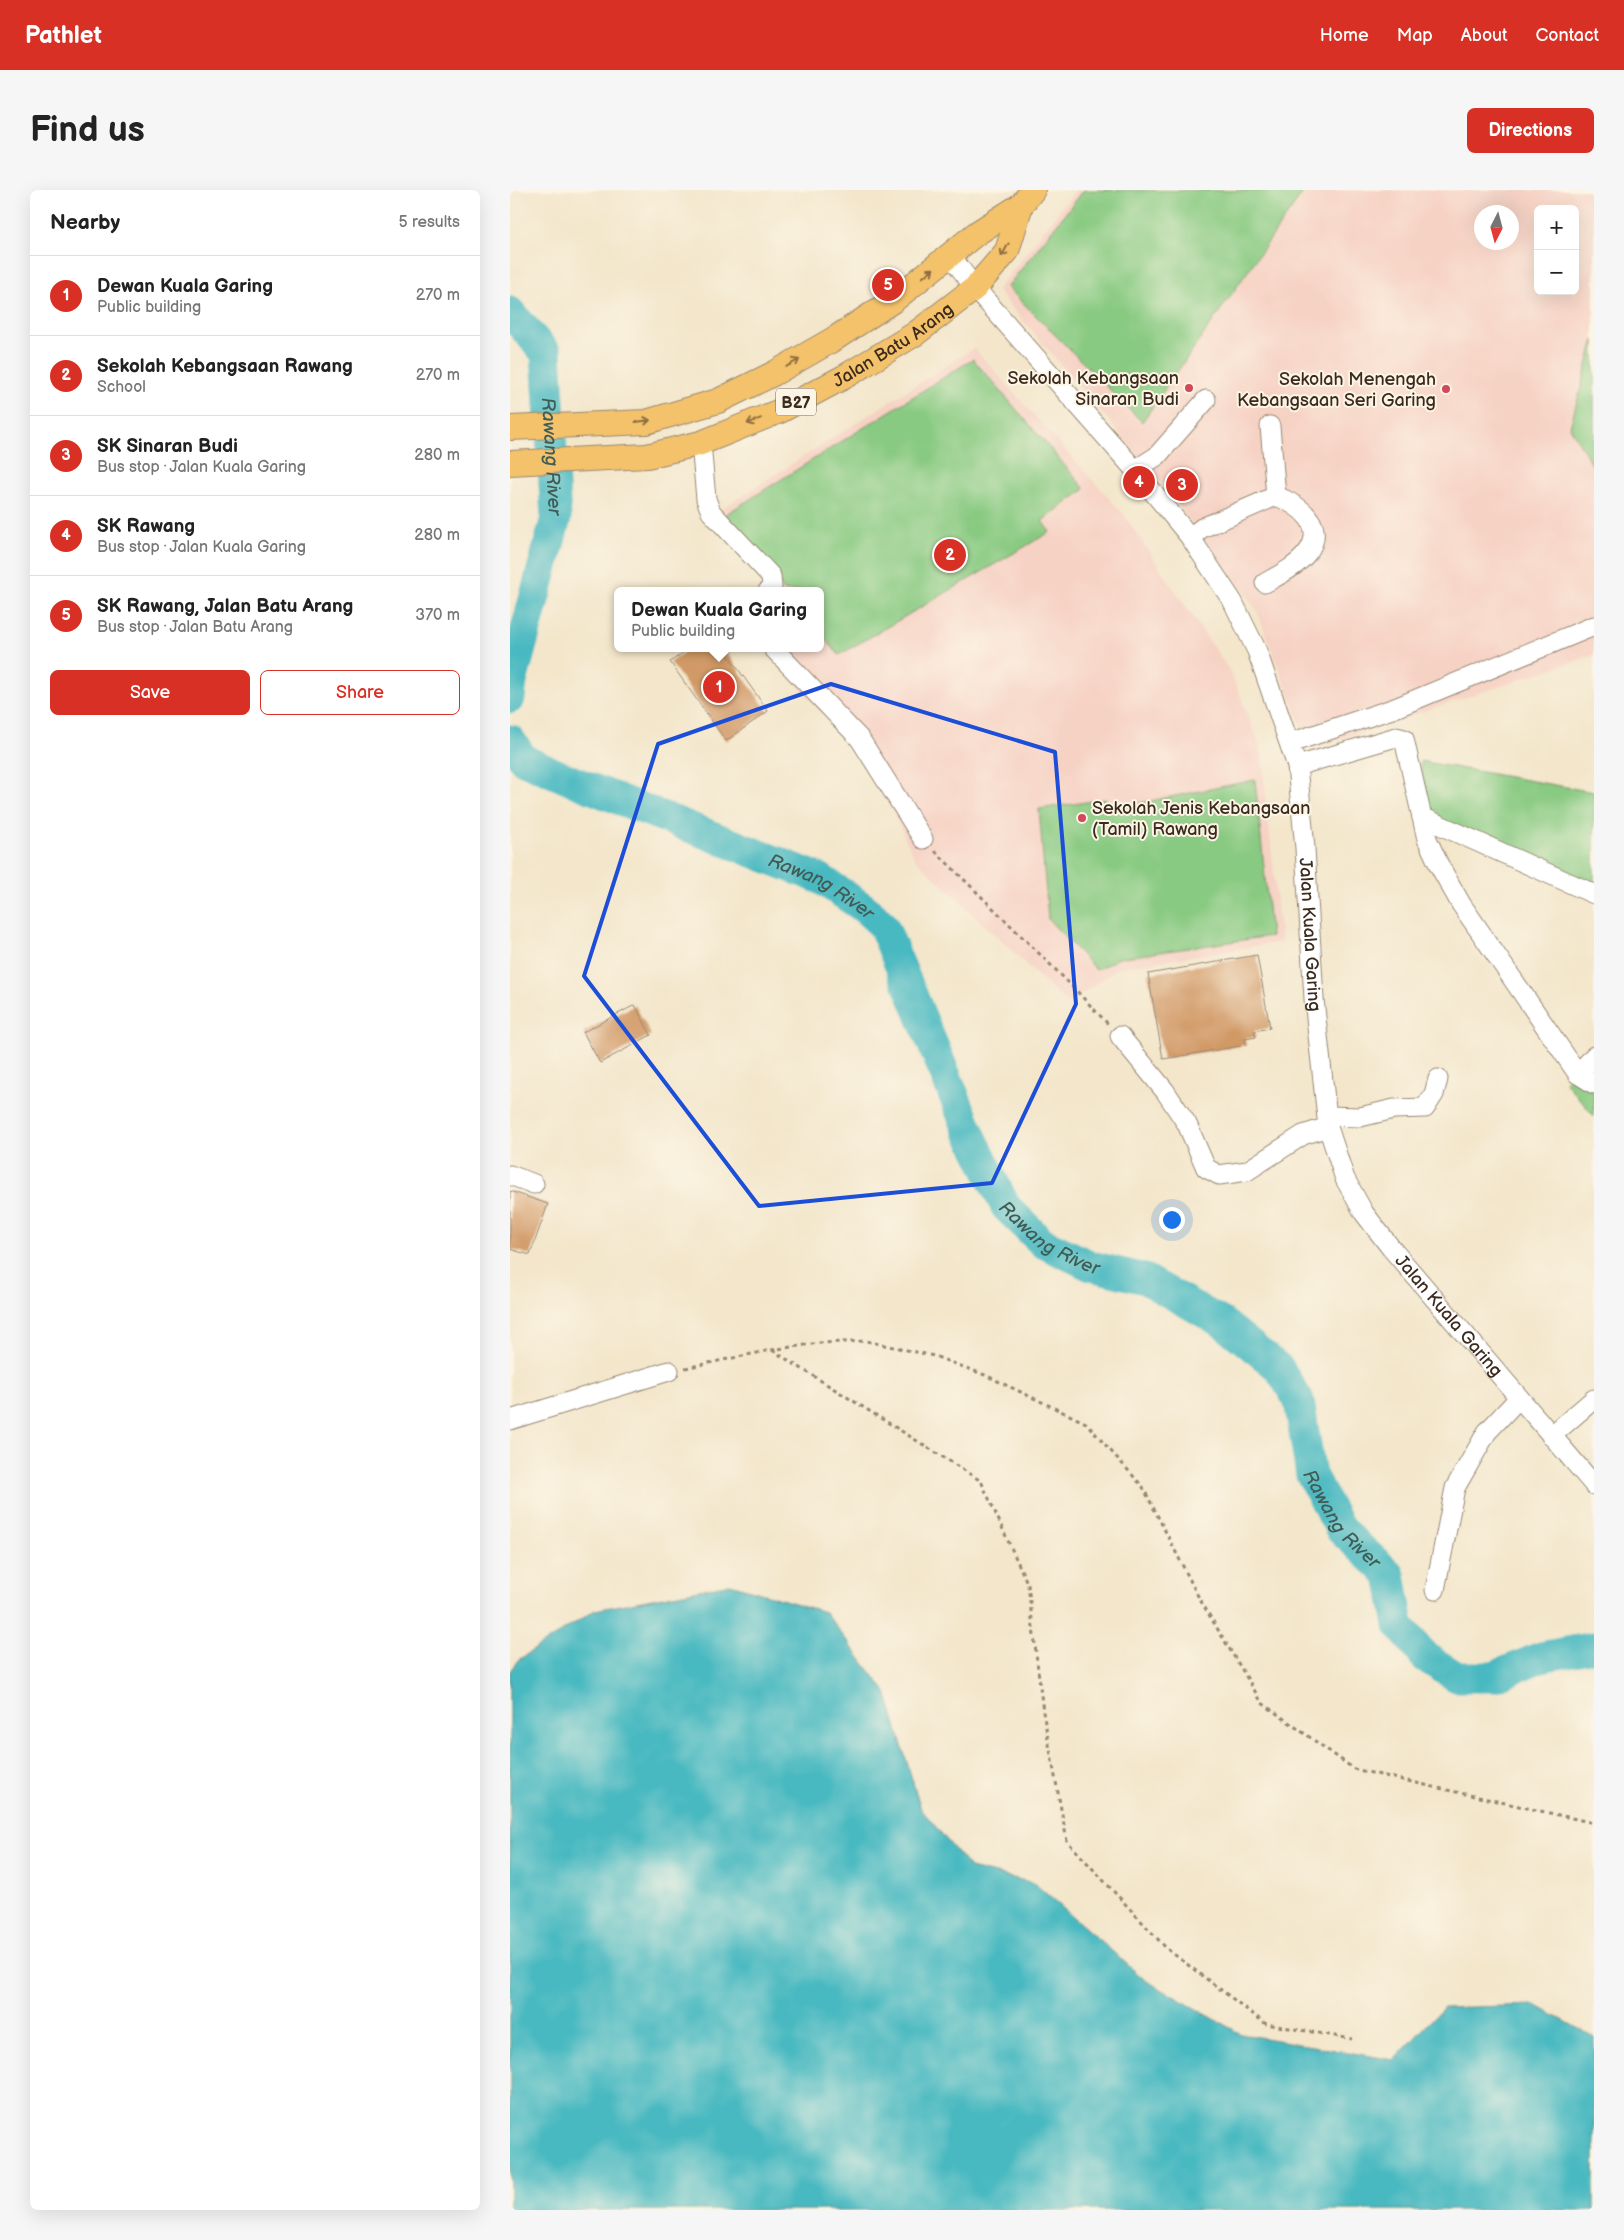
<!DOCTYPE html>
<meta charset="utf-8">
<style>
body{margin:0;font-family:"Balsamiq Sans",sans-serif;background:#f6f6f6;color:#222}
.controls{position:absolute;right:15px;top:15px;display:grid;overflow:hidden;border-radius:8px;box-shadow:0 5px 20px #0002}
.controls button{width:45px;height:45px;display:grid;place-items:center;padding:0;border:0;border-bottom:1px solid #e0e0e0;background:#fff;color:#222;font:25px sans-serif}
.compass{position:absolute;left:964px;top:15px;width:45px;height:45px;border-radius:50%;background:#fff;box-shadow:0 5px 20px #0002;rotate:186deg}
.you{position:absolute;left:661px;top:1029px;width:18px;height:18px;margin:-12px;border:4px solid #fff;border-radius:50%;background:#1a73e8;box-shadow:0 0 0 8px #1a73e833}
.badge{display:grid;place-items:center;width:32px;height:32px;border-radius:50%;background:#d93025;color:#fff;font-size:16px;font-weight:700}
.pin{position:absolute;translate:-50% -50%;border:2px solid #fff;box-shadow:0 1px 5px #0006}
.popup{position:absolute;left:104px;top:397px;width:210px;height:65px;box-sizing:border-box;display:grid;place-content:center;border-radius:8px;background:#fff;filter:drop-shadow(0 1px 4px #0005);font-size:16px;white-space:nowrap;color:#767676}
.popup b{font-size:19px;color:#222}
.popup::after{content:'';position:absolute;left:50%;top:100%;margin-left:-10px;border:10px solid transparent;border-top-color:#fff}
.list{margin:0;padding:0;list-style:none}
h2{display:flex;justify-content:space-between;align-items:center;height:65px;margin:0;padding:0 20px;font-size:21px}
h2 small{font-size:16px;font-weight:400;color:#767676}
.list li{display:grid;grid-template-columns:32px 1fr auto;gap:15px;align-items:center;box-sizing:border-box;height:80px;padding:0 20px;border-top:1px solid #e0e0e0}
.list b{display:block;font-size:19px;white-space:nowrap}
.list p{margin:0;font-size:16px;white-space:nowrap;color:#767676}
.list em{font-size:16px;font-style:normal;color:#767676}
.actions{display:flex;gap:10px;padding:15px 20px}
.actions a{flex:1;padding:11px 0;border:1px solid #d93025;border-radius:8px;text-align:center;font-size:18px;color:#d93025}
.actions .main{background:#d93025;color:#fff}
.map{position:relative;flex:none;width:1084px;height:2020px;overflow:hidden;border-radius:8px}
header{display:flex;align-items:center;gap:30px;box-sizing:border-box;height:70px;padding:0 25px;background:#d93025;color:#fff}
header strong{font-size:24px}
nav{display:flex;gap:28px;margin-inline-start:auto;font-size:18px}
.intro{display:flex;align-items:center;justify-content:space-between;box-sizing:border-box;height:120px;padding:0 30px}
h1{margin:0;font-size:35px}
.button{padding:12px 22px;border-radius:8px;background:#d93025;color:#fff;font-size:18px;font-weight:700}
main{display:flex;gap:30px;padding:0 30px}
aside{flex:1;background:#fff;border-radius:8px;box-shadow:0 5px 20px #0002}
.map>svg:first-child{display:block}
.built{fill:#f6d2c4;fill-rule:evenodd}
.green{fill:#89ca82;stroke:#627a50}
.water{fill:#4ab9c1;stroke:#427270}
.lines{fill:none;stroke-linecap:round;stroke-linejoin:round}
.river{stroke:#4ab9c1;stroke-width:31}
.building{fill:#d19966}
.minor-casing{stroke:#978874;stroke-width:21}
.major-casing{stroke:#978874;stroke-width:26}
.path{stroke:#978874;stroke-width:3;stroke-dasharray:4 4;stroke-linecap:butt}
.minor{stroke:#fff;stroke-width:19}
.major{stroke:#f4c26a;stroke-width:24}
.oneway{stroke:#8e6e40}
.marked{fill:none;stroke:#1d4ed8;stroke-width:4;stroke-linejoin:round}
.poi-dot{fill:#d1495b;stroke:#fcf5e5;stroke-width:2}
.labels{text-anchor:middle;stroke-width:4;stroke-linejoin:round;paint-order:stroke}
.shield{fill:#fcf5e5;stroke:#75675a;stroke-width:1}
.shield-label{font-size:16px;font-weight:bold;fill:#3b2a1e}
.street-label{font-size:18px;fill:#3b2a1e;stroke:#fcf5e5}
.poi-label{font-size:18px;fill:#3b2a1e;stroke:#fcf5e5;text-anchor:end}
.water-label{font-size:19px;font-style:italic;fill:#405c57;stroke:#fcf5e5}
</style>
<header>
<strong>Pathlet</strong>
<nav><a>Home</a><a>Map</a><a>About</a><a>Contact</a></nav>
</header>
<div class="intro"><h1>Find us</h1><a class="button">Directions</a></div>
<main>
<aside>
<h2>Nearby<small>5 results</small></h2>
<ul class="list">
<li><span class="badge">1</span><div><b>Dewan Kuala Garing</b><p>Public building</p></div><em>270 m</em></li>
<li><span class="badge">2</span><div><b>Sekolah Kebangsaan Rawang</b><p>School</p></div><em>270 m</em></li>
<li><span class="badge">3</span><div><b>SK Sinaran Budi</b><p>Bus stop · Jalan Kuala Garing</p></div><em>280 m</em></li>
<li><span class="badge">4</span><div><b>SK Rawang</b><p>Bus stop · Jalan Kuala Garing</p></div><em>280 m</em></li>
<li><span class="badge">5</span><div><b>SK Rawang, Jalan Batu Arang</b><p>Bus stop · Jalan Batu Arang</p></div><em>370 m</em></li>
</ul>
<div class="actions"><a class="main">Save</a><a>Share</a></div>
</aside>
<div class="map">
<svg width="1084" height="2020" viewBox="0 0 1084 2020">
<rect width="100%" height="100%" fill="#fcf5e5"/>
<filter id="ink" filterUnits="userSpaceOnUse"><feTurbulence type="fractalNoise" baseFrequency=".02" numOctaves="2"/><feDisplacementMap in="SourceGraphic" scale="10" xChannelSelector="R" yChannelSelector="G"/><feConvolveMatrix kernelMatrix="1 2 1 2 8 2 1 2 1" color-interpolation-filters="sRGB"/></filter>
<filter id="wash" filterUnits="userSpaceOnUse"><feTurbulence type="fractalNoise" baseFrequency=".0096" numOctaves="4" result="noise"/><feDisplacementMap in="SourceGraphic" scale="20" xChannelSelector="R" yChannelSelector="G"/><feGaussianBlur stdDeviation="1.12" result="paint"/><feColorMatrix in="noise" values="0 0 0 0 0 0 0 0 0 0 0 0 0 0 0 0 0 1.4 0 .05"/><feComposite in="paint" operator="in"/></filter>
<g filter="url(#wash)">
<rect width="100%" height="100%" fill="#f3e6cb"/>
<path class="built" d="M566 0H1084V465L800 559 746 419 654 296 487 100ZM1028 19H1065V101H1028ZM972 22H1002V52H972Z
M464 158 614 325 721 483 751 558 771 752 608 778 558 814 405 669 367 587 256 458H310V401H267L205 323Z"/>
<path class="green" d="M574 0 794 1 632 232 497 97Z
M1084 150V278L1060 237Z
M463 169 575 299 532 331 540 342 329 465 310 443V401H275L213 326Z
M910 571 1084 602V701L920 629Z
M745 590 761 746 609 768 586 780 538 729 529 619 596 609 600 619Z
M1084 860V926L1055 892Z"/>
<path class="water" d="M220 1394 315 1422 376 1502 411 1619 460 1678 524 1693 635 1790 731 1844 884 1870 933 1818 1025 1815 1084 1847V2020H0V1481L8 1470 85 1420Z"/>
<g class="lines">
<g class="river">
<path id="s1" d="M0 122 36 163 46 328 2 491 0 508"/>
<path id="s2" d="M0 550 14 570 60 590 311 689 354 718 373 735 460 944 496 1017 533 1053 581 1076 635 1089 713 1133 769 1178 789 1211 801 1285 831 1340 880 1385 889 1435 915 1467 947 1487H983L1031 1467 1084 1457"/>
</g>
</g>
<g id="blocks">
<path class="building" d="M180 458H213L258 521 216 551 160 472Z
M747 765 760 838 744 841 746 847 735 849 736 855 653 869 638 784Z
M125 815 141 845 90 873 73 842Z
M0 1001 38 1014 20 1065 0 1059Z"/>
</g>
</g>
<g filter="url(#ink)">
<use href="#blocks" fill-opacity="0" stroke="#978874" stroke-width="1"/>
<g class="lines">
<defs>
<g id="minor">
<path id="s3" d="M440 65 465 98 625 280 680 347 723 412 747 461 787 576 795 658 804 809 818 937 835 989 854 1023 881 1058 1084 1295"/>
<path d="M760 236 766 306"/>
<path d="M191 253 196 309 201 322 261 386 262 397 258 401"/>
<path d="M625 280 647 266 696 210"/>
<path d="M680 347 692 338 766 306C790 315 818 336 797 363 786 377 769 385 755 393"/>
<path d="M263 458 350 549 413 649"/>
<path d="M780 553 885 518 1084 436"/>
<path d="M787 576 886 547 894 549 917 649 929 675 951 714 1068 884 1084 894"/>
<path d="M912 627 1084 704"/>
<path d="M610 846 655 901 677 934 696 978 709 985 737 981 793 945 818 937"/>
<path d="M1068 884 1084 866"/>
<path d="M817 926 850 927 884 919 915 918 924 904 928 889"/>
<path d="M0 985 24 994"/>
<path d="M0 1230 159 1181"/>
<path d="M1041 1246 1084 1209"/>
<path d="M925 1400 945 1298 977 1242 1009 1208"/>
</g>
<g id="major">
<path d="M0 238 136 232 208 211 263 184 324 149 384 110 467 43 511 15 523 0"/>
<path id="s4" d="M0 273 137 266 191 253 270 221 334 187 405 144 465 98 497 61 511 15"/>
</g>
</defs>
<use href="#minor" class="minor-casing"/>
<use href="#major" class="major-casing"/>
<path class="path" d="M425 661 557 791 599 835
M262 1160 471 1291 518 1395 533 1522 557 1651 657 1759 756 1834 842 1849
M175 1178 261 1160 309 1153 356 1151 424 1166 475 1185 576 1233 633 1297 689 1408 752 1513 844 1579 1084 1633"/>
<use href="#minor" class="minor"/>
<use href="#major" class="major"/>
</g>
<defs><path id="oneway-shaft" d="M-6 0H5M1.5-3L5.5 0L1.5 3" fill="none" stroke-width="1.6" stroke-linecap="round" stroke-linejoin="round" transform="scale(1.25)"/></defs>
<g class="oneway">
<use href="#oneway-shaft" transform="translate(495 60) rotate(119)"/>
<use href="#oneway-shaft" transform="translate(418 83) rotate(-39)"/>
<use href="#oneway-shaft" transform="translate(283 173) rotate(-29)"/>
<use href="#oneway-shaft" transform="translate(133 231) rotate(-7)"/>
<use href="#oneway-shaft" transform="translate(244 231) rotate(158)"/>
</g>
</g>
<path class="marked" d="M321 494 545 562 566 814 482 993 249 1016 74 786 148 554Z"/>
<g class="poi-dot">
<circle cx="679" cy="198" r="5"/>
<circle cx="936" cy="199" r="5"/>
<circle cx="572" cy="628" r="5"/>
</g>
<g class="labels">
<rect class="shield" x="266" y="198.5" width="40" height="27" rx="4"/>
<g class="shield-label">
<text x="286" y="218">B27</text>
</g>
<g class="street-label">
<text dy="6" stroke="none"><textPath href="#s4" startOffset="409">Jalan Batu Arang</textPath></text>
<text dy="6" stroke="none"><textPath href="#s3" startOffset="794">Jalan Kuala Garing</textPath></text>
<text dy="6" stroke="none"><textPath href="#s3" startOffset="1214">Jalan Kuala Garing</textPath></text>
</g>
<g class="poi-label">
<text x="669" y="194">Sekolah Kebangsaan<tspan x="669" dy="21">Sinaran Budi</tspan></text>
<text x="926" y="195">Sekolah Menengah<tspan x="926" dy="21">Kebangsaan Seri Garing</tspan></text>
<text x="582" y="624" text-anchor="start">Sekolah Jenis Kebangsaan<tspan x="582" dy="21">(Tamil) Rawang</tspan></text>
</g>
<g class="water-label">
<text dy="7" stroke="none"><textPath href="#s1" startOffset="158">Rawang River</textPath></text>
<text dy="7" stroke="none"><textPath href="#s2" startOffset="348">Rawang River</textPath></text>
<text dy="7" stroke="none"><textPath href="#s2" startOffset="784">Rawang River</textPath></text>
<text dy="7" stroke="none"><textPath href="#s2" startOffset="1219">Rawang River</textPath></text>
</g>
</g>
</svg>
<div class="controls">
<button>+</button>
<button>−</button>
</div>
<svg class="compass" viewBox="-18 -18 36 36"><path d="M0-13l5 13h-10z" fill="#e53935"/><path d="M0 13l5-13h-10z" fill="#767676"/></svg>
<div class="you"></div>
<div class="pin badge" style="left:209px;top:497px">1</div>
<div class="popup"><b>Dewan Kuala Garing</b>Public building</div>
<div class="pin badge" style="left:440px;top:365px">2</div>
<div class="pin badge" style="left:672px;top:295px">3</div>
<div class="pin badge" style="left:629px;top:292px">4</div>
<div class="pin badge" style="left:378px;top:95px">5</div>
</div>
</main>
